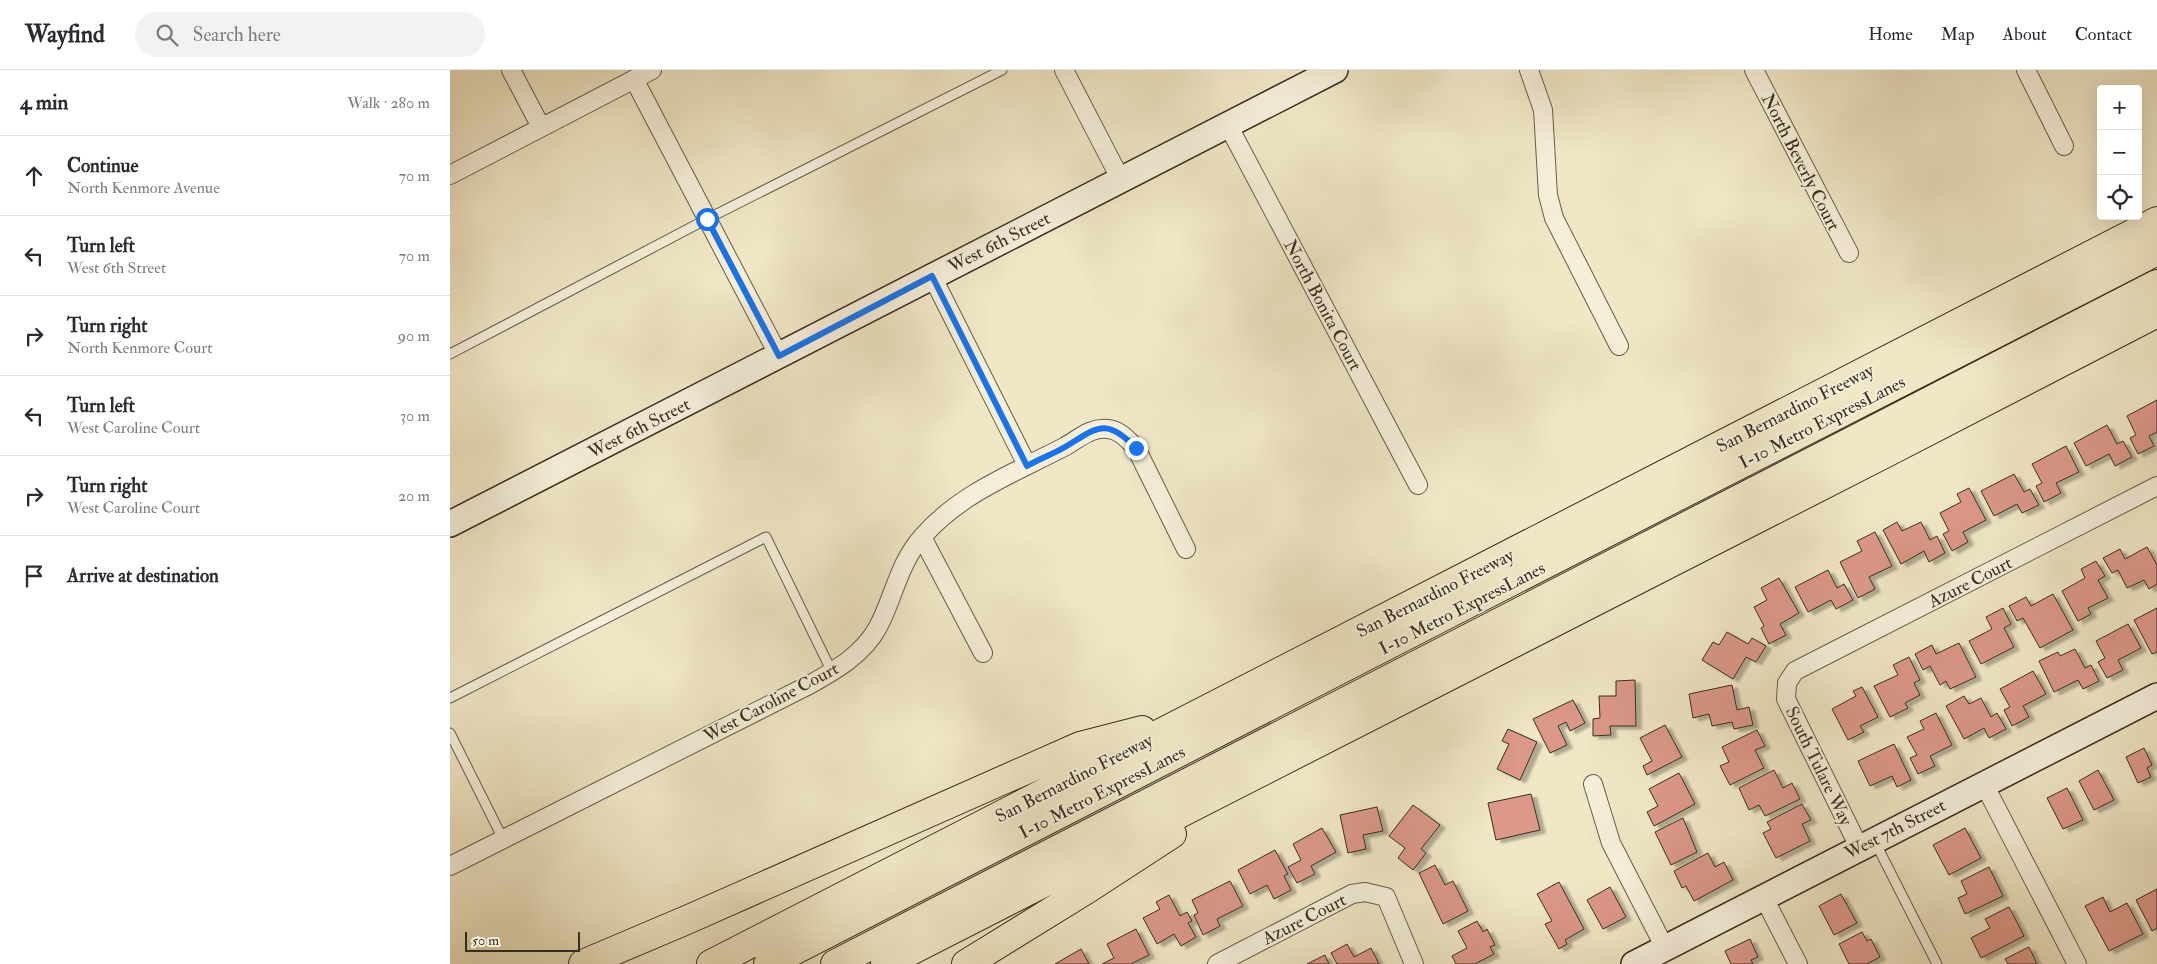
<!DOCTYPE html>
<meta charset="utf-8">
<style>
body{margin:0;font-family:"IM FELL Double Pica",serif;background:#f2f2f3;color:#2b2b33}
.controls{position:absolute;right:15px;top:15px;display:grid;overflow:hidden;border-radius:5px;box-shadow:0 5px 20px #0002}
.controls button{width:45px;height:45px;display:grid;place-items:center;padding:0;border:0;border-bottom:1px solid #e1e1e2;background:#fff;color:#2b2b33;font:25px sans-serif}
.scale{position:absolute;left:15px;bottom:12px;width:115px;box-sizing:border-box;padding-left:5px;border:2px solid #382d20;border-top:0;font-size:14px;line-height:18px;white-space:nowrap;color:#382d20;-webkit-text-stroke:4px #f5efda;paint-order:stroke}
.stop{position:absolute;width:15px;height:15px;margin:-11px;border:4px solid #1a73e8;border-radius:50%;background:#fff}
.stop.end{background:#1a73e8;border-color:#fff;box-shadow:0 1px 5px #0008}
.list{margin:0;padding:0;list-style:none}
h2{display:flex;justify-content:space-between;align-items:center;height:65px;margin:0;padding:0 20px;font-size:21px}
h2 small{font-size:16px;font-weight:400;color:#7c7c81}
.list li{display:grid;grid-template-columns:32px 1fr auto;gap:15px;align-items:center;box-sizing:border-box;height:80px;padding:0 20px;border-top:1px solid #e1e1e2}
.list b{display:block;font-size:19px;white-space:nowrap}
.list p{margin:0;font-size:16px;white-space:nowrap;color:#7c7c81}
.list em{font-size:16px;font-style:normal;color:#7c7c81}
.icon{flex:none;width:28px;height:28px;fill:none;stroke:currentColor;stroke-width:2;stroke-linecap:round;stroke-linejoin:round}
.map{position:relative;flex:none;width:1707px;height:894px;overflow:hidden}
header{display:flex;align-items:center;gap:30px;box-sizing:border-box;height:70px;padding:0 25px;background:#fff;border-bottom:1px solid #e1e1e2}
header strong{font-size:24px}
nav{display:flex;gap:28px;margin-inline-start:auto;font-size:18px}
.search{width:350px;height:45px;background:#f2f2f3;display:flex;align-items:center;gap:12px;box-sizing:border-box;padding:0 18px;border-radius:28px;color:#7c7c81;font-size:19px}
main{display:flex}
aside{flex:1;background:#fff}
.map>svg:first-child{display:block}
.building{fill:#dc9889;stroke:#382d20;filter:url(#shadow)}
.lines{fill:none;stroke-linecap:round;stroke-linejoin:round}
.lane-casing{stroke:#665c4a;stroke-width:11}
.street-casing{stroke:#665c4a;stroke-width:20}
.secondary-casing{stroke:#382d20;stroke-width:28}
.highway-casing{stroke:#382d20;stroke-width:30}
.lane{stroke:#f5efda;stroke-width:9}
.street{stroke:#f5efda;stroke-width:18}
.secondary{stroke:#f5efda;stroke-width:25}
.highway{stroke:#f0e7c6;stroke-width:28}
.route{stroke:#1a73e8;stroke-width:6}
.labels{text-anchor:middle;stroke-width:4;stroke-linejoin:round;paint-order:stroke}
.street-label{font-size:18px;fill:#382d20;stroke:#f5efda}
</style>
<header>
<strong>Wayfind</strong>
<div class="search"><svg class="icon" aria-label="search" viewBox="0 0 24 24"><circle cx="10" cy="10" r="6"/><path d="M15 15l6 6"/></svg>Search here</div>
<nav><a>Home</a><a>Map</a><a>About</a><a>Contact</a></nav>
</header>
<main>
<aside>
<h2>4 min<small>Walk · 280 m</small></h2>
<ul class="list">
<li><svg class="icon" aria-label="ahead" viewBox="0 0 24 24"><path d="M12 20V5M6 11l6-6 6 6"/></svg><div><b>Continue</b><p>North Kenmore Avenue</p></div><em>70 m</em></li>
<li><svg class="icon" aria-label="left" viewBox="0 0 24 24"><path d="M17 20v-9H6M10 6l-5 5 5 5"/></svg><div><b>Turn left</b><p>West 6th Street</p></div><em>70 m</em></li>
<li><svg class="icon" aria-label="right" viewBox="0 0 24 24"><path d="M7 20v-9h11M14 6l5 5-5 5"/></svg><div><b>Turn right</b><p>North Kenmore Court</p></div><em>90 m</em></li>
<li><svg class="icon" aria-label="left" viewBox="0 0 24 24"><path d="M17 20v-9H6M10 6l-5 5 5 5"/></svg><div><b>Turn left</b><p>West Caroline Court</p></div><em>30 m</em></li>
<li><svg class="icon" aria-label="right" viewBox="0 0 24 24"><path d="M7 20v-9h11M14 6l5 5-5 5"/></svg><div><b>Turn right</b><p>West Caroline Court</p></div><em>20 m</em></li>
<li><svg class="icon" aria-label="arrive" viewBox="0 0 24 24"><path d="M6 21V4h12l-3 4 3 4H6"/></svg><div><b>Arrive at destination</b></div></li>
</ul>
</aside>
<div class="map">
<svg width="1707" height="894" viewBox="0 0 1707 894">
<defs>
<filter id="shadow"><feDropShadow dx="5.5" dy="3" stdDeviation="1" flood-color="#0004"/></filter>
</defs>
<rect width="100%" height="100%" fill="#f0e7c6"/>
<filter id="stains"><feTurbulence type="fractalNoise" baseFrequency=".004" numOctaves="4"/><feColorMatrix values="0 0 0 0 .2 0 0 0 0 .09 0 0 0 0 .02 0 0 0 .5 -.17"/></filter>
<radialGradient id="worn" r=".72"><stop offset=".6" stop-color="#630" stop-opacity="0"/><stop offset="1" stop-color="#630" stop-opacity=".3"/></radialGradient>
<path class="building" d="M1707 330V362L1699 366 1704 376 1688 384 1680 368 1686 365 1677 346Z
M1657 355 1667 374 1673 371 1682 387 1665 396 1659 384 1636 396 1624 373Z
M1616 376 1629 402 1606 413 1611 423 1594 432 1586 416 1592 413 1582 394Z
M1564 404 1574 422 1580 419 1589 435 1572 443 1567 434 1544 446 1531 421Z
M1519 418 1536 450 1513 462 1518 472 1502 481 1493 464 1499 461 1490 443 1511 432 1507 424Z
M1447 452 1452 461 1471 452 1480 470 1487 466 1495 483 1479 492 1474 481 1451 494 1433 460Z
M1425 462 1442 496 1419 507 1425 519 1408 528 1390 492 1412 481 1407 471Z
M1697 477 1707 495V514L1699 519 1694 510 1677 518 1668 500 1662 503 1653 488 1670 479 1675 489Z
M1646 491 1655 506 1648 510 1658 528 1638 538 1641 544 1628 551 1612 521 1635 508 1631 499Z
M1378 500 1387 518 1394 514 1403 530 1386 539 1381 530 1358 542 1345 517Z
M1329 508 1349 543 1330 554 1336 565 1319 574 1311 558 1314 556 1304 537 1317 530 1311 518Z
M1603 524 1623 560 1590 578 1573 548 1567 551 1559 536 1576 527 1581 536Z
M1553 538 1561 554 1554 558 1564 577 1531 594 1519 571 1542 559 1536 547Z
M1707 538V582L1702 584 1684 550Z
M1678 554 1691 578 1668 590 1673 600 1657 608 1648 592 1655 588 1646 571Z
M1277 562 1298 574 1302 568 1316 576 1306 592 1296 587 1283 609 1252 590 1263 572 1269 575Z
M1509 573 1526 607 1500 619 1496 611 1490 615 1480 596 1473 600 1465 584 1482 575 1486 584Z
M1625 579 1635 598 1641 595 1649 611 1633 619 1628 610 1604 622 1589 591 1608 582 1610 586Z
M1459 587 1470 610 1464 613 1470 625 1455 633 1458 638 1440 647 1424 616 1448 605 1443 595Z
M1583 601 1596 624 1573 636 1579 647 1562 656 1554 640 1560 637 1550 619Z
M1185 610 1186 656H1160L1161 665 1143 666V649L1150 648 1149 626H1166V611Z
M1282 615 1287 640 1299 637 1303 655 1284 659 1282 652 1262 656 1259 644 1243 648 1239 624Z
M1412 617 1428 647 1410 656 1414 662 1398 670 1382 639 1406 626 1403 621Z
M1514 626 1519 634 1531 628 1541 647 1547 643 1556 659 1539 668 1534 658 1514 669 1496 636Z
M1123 630 1135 653 1120 661 1116 652 1108 656 1117 675 1100 683 1083 649Z
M1486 643 1502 675 1480 686 1485 696 1468 704 1460 688 1467 685 1457 667 1474 659 1470 651Z
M1215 655 1232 687 1197 705 1193 696 1202 691 1190 668Z
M1058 659 1087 672 1070 710 1047 699 1059 674 1052 671Z
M1307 660 1315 676 1305 680 1314 698 1280 715 1270 696 1279 692 1272 677Z
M1444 674 1461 710 1447 717 1442 706 1420 716 1408 691Z
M1694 678 1702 695 1697 698 1701 707 1688 713 1676 687Z
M1324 700 1333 718 1342 713 1350 729 1315 746 1309 735 1299 740 1289 718Z
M1648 700 1664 730 1644 740 1629 711Z
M1229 703 1245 734 1204 756 1197 742 1208 736 1199 719Z
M1617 718 1633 750 1613 759 1597 728Z
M1081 724 1090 760 1046 770 1038 733Z
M1352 734 1361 750 1352 754 1360 771 1326 788 1313 763 1321 759 1317 752Z
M963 735 990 755 971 779 976 783 963 800 948 788 955 778 939 766Z
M927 737 933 761 913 765 916 779 898 783 890 745Z
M1233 748 1247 782 1221 795 1205 762Z
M872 758 886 782 861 796 865 804 847 813 838 797 851 790 843 774Z
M1515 758 1531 788 1499 805 1483 775Z
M825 780 838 804 834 806 841 820 824 829 817 815 800 824 788 800Z
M1258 783 1265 797 1274 792 1283 810 1244 831 1236 816 1232 818 1224 801Z
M985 795 995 815 1003 811 1018 841 993 854 969 803Z
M1539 797 1553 826 1515 844 1508 828 1517 824 1511 811Z
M780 811 793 836 767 849 770 856 753 865 744 845 748 843 742 830Z
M1109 812 1134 859 1115 870 1117 874 1109 879 1095 854 1102 851 1087 824Z
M1160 817 1176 847 1153 859 1137 830Z
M1707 819V858L1702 861 1686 830Z
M1391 824 1407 853 1384 865 1369 836Z
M719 825 730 846 737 842 742 851 738 853 746 867 731 876 724 864 707 874 693 848 710 839 706 832Z
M1653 827 1660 842 1677 833 1693 864 1659 881 1635 836Z
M1559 837 1574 866 1531 888 1521 868 1540 858 1535 849Z
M1027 851 1033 862 1037 859 1045 875 1040 877 1044 884 1025 894H1006L1002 886 1017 878 1008 861Z
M686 859 699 885 681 894H652L664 888 657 874Z
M1412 862 1417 871 1421 869 1430 887 1417 894H1399L1389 874Z
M1300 869 1308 887 1301 890 1303 894H1281L1275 881Z
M897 874 904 887 921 878 929 894H887L881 883Z
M1579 877 1587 894H1558L1555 889Z
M631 879 639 894H605Z
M875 885 879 894H857Z"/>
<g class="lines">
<defs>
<path id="lane" d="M0 284 257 149 552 0
M0 628 316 467 382 602
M0 663 53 769
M1425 772 1487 894"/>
<path id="street" d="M61 0 91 57
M614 0 671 110
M1079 0 1093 40 1098 125 1104 148 1169 276
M1304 0 1399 183
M1576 0 1614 76
M184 9 329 286
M778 55 968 415
M0 105 202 0
M482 206 577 395
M472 467 533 583
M1143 714 1161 773 1215 878
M1534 714 1627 894
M1409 777 1336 629 1337 613 1345 601 1707 416
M0 796 359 615C384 601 413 585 428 557 444 527 449 492 473 466 511 423 564 403 614 377 629 369 640 357 658 359 670 360 678 370 686 378L736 479
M1314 828 1348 894
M767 894 902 824 915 822 936 827 964 894"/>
<path id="secondary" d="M0 454 885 0
M1184 894 1707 626"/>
<path id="highway" d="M133 894 239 849 630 676 692 660
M261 894 1707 151
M318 894C781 656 1243 417 1707 181
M385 894 1707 214
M435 894 1440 381 1707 243
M516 894 639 818 722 764"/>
</defs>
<use href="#lane" class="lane-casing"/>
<use href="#street" class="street-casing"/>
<use href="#secondary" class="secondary-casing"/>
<use href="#highway" class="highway-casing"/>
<use href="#lane" class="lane"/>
<use href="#street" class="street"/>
<use href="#secondary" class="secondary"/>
<use href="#highway" class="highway"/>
</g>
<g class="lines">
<path class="route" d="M257 149 329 286 482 206 577 396C589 389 603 384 615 377 647 358 655 346 686 378"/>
</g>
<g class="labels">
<g class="street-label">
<text transform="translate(1351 92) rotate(63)" y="6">North Beverly Court</text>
<text transform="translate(549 172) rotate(-27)" y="6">West 6th Street</text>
<text transform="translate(873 235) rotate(62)" y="6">North Bonita Court</text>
<text transform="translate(1345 338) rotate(-27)" y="6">San Bernardino Freeway</text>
<text transform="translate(1372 352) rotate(-27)" y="6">I-10 Metro ExpressLanes</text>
<text transform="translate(189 358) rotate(-27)" y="6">West 6th Street</text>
<text transform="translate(1520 512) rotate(-27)" y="6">Azure Court</text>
<text transform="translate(985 523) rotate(-27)" y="6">San Bernardino Freeway</text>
<text transform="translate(1012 538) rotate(-27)" y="6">I-10 Metro ExpressLanes</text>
<text transform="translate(321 632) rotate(-28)" y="6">West Caroline Court</text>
<text transform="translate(1369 696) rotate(64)" y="6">South Tulare Way</text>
<text transform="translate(624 708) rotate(-27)" y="6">San Bernardino Freeway</text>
<text transform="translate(652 722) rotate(-27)" y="6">I-10 Metro ExpressLanes</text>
<text transform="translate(1445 759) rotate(-27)" y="6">West 7th Street</text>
<text transform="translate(854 849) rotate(-27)" y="6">Azure Court</text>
</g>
</g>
<rect width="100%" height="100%" filter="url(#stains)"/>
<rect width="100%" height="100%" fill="url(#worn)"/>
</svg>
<div class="controls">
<button>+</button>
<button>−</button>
<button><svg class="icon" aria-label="locate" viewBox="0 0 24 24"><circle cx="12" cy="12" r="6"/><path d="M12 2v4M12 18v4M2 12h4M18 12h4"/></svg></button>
</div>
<div class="scale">50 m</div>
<div class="stop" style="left:257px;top:149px"></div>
<div class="stop end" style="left:686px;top:378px"></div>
</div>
</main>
